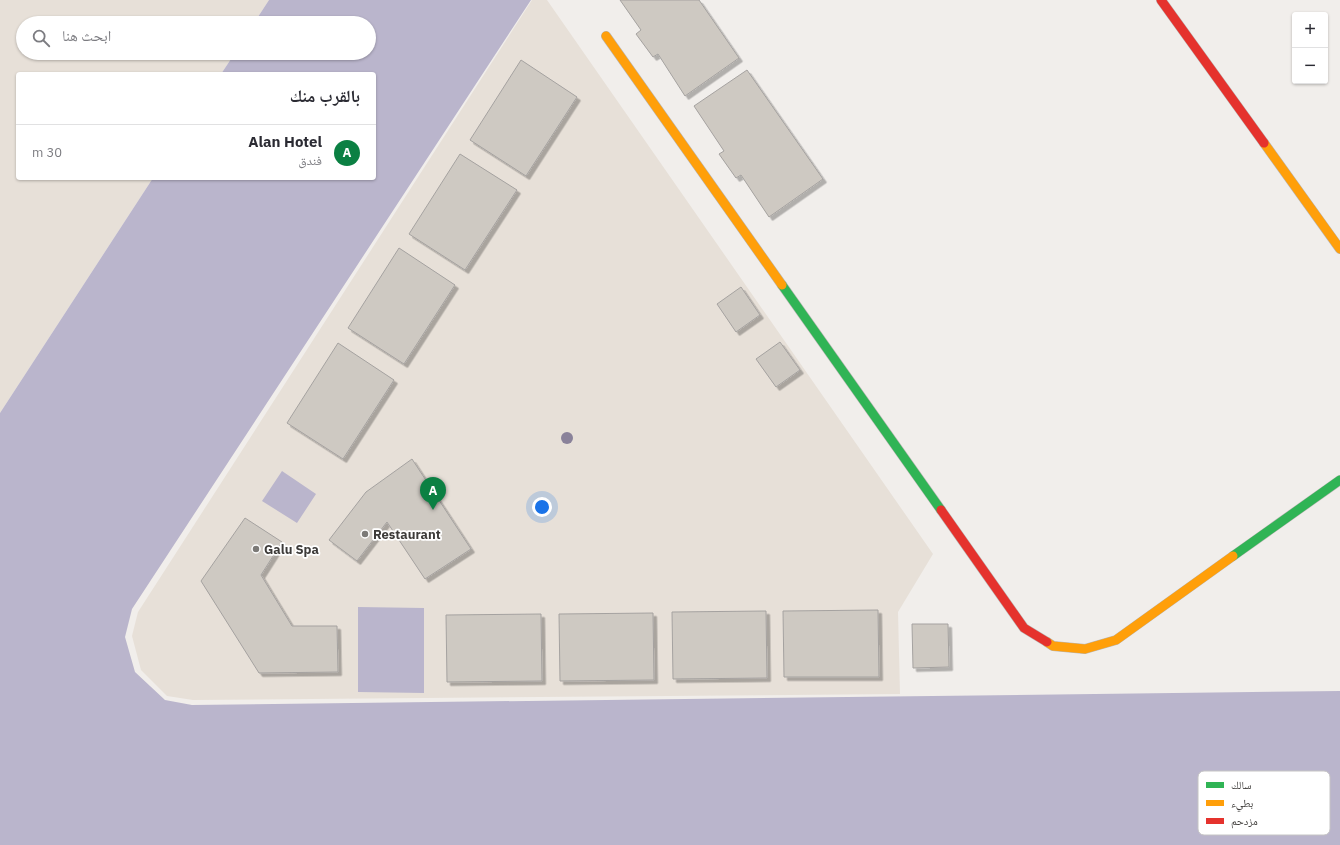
<!DOCTYPE html>
<html lang="ar">
<meta charset="utf-8">
<style>
body{margin:0;font-family:"IBM Plex Sans","Noto Naskh Arabic",sans-serif;background:#f7f7f7;color:#2b2b33;direction:rtl}
.controls{position:absolute;right:12px;top:12px;display:grid;overflow:hidden;border-radius:4px;box-shadow:0 1px 3px #0004}
.controls button{width:36px;height:36px;display:grid;place-items:center;padding:0;border:0;border-bottom:1px solid #e1e1e2;background:#fff;color:#2b2b33;font:20px sans-serif}
.you{position:absolute;left:542px;top:507px;width:14px;height:14px;margin:-10px;border:3px solid #fff;border-radius:50%;background:#1a73e8;box-shadow:0 0 0 6px #1a73e833}
.badge{display:grid;place-items:center;width:26px;height:26px;border-radius:50%;background:#0b8043;color:#fff;font-size:13px;font-weight:700}
.pin{position:absolute;translate:-50% -33px;filter:drop-shadow(0 1px 2px #0008)}
.pin::after{content:'';position:absolute;top:21px;width:14px;height:12px;background:inherit;clip-path:polygon(0 0,100% 0,50% 100%)}
.list{margin:0;padding:0;list-style:none}
h2{display:flex;justify-content:space-between;align-items:center;height:52px;margin:0;padding:0 16px;font-size:17px}
h2 small{font-size:13px;font-weight:400;color:#7c7c81}
.list li{display:grid;grid-template-columns:26px 1fr auto;gap:12px;align-items:center;box-sizing:border-box;height:56px;padding:0 16px;border-top:1px solid #e1e1e2}
.list b{display:block;font-size:15px;white-space:nowrap}
.list p{margin:0;font-size:13px;white-space:nowrap;color:#7c7c81}
.list em{font-size:13px;font-style:normal;color:#7c7c81}
.icon{flex:none;width:22px;height:22px;fill:none;stroke:currentColor;stroke-width:2;stroke-linecap:round;stroke-linejoin:round}
.map{position:relative;flex:none;width:1340px;height:845px;overflow:hidden;direction:ltr}
.search{position:absolute;background:#fff;box-shadow:0 1px 3px #0004;left:16px;top:16px;width:360px;height:44px;display:flex;align-items:center;gap:10px;box-sizing:border-box;padding:0 14px;border-radius:22px;color:#7c7c81;font-size:15px}
.panel{position:absolute;background:#fff;box-shadow:0 1px 3px #0004;left:16px;top:72px;width:360px;height:108px;border-radius:4px;direction:rtl}
.map>svg:first-child{display:block}
.built{fill:#e7e0d8}
.water{fill:#bab5cc}
.building{fill:#cec9c2;stroke:#a5a2a0;filter:url(#shadow)}
.lines{fill:none;stroke-linecap:round;stroke-linejoin:round}
.fast-casing{stroke:#b8b5b3;stroke-width:10}
.slow-casing{stroke:#b8b5b3;stroke-width:10}
.jam-casing{stroke:#b8b5b3;stroke-width:10}
.fast{stroke:#30b455;stroke-width:9}
.slow{stroke:#ff9f0a;stroke-width:9}
.jam{stroke:#e5322d;stroke-width:9}
.tree{fill:#8a829a}
.poi-dot{fill:#7c7a77;stroke:#fff;stroke-width:1.5}
.labels{text-anchor:middle;stroke-width:3.5;stroke-linejoin:round;paint-order:stroke}
.poi-label{font-size:13px;font-weight:bold;fill:#3d3b39;stroke:#fff;text-anchor:start}
.key{fill:#fff;stroke:#c5c4c4;stroke-width:1}
.key-label{font-size:11px;fill:#3d3b39}
</style>
<div class="map">
<svg width="1340" height="845" viewBox="0 0 1340 845">
<defs>
<filter id="shadow"><feDropShadow dx="3.5" dy="3.5" stdDeviation="0" flood-color="#0004"/></filter>
</defs>
<rect width="100%" height="100%" fill="#f1eeeb"/>
<path class="built" d="M0 0H269L254 23H23V53H235L221 74H18V178H153L0 413Z
M532 0H547L933 554 898 612 900 694 193 700 167 696 141 670 132 636 138 612Z"/>
<path class="water" d="M269 0H531L132 609 125 637 135 672 165 700 192 705 1340 691V845H0V413L153 178H374V74H221L235 53H369V23H254Z
M282 471 316 494 297 523 262 501Z
M358 607 424 608V693L358 692Z"/>
<path class="building" d="M620 0H699L739 58 685 96 658 54 653 57 636 34 641 30Z
M521 60 577 97 526 176 470 140Z
M747 70 823 179 769 217 741 175 736 178 719 154 724 151 694 106Z
M460 154 517 190 465 270 409 234Z
M399 248 455 285 404 364 348 328Z
M741 287 760 315 736 332 717 304Z
M780 342 800 370 776 387 756 359Z
M338 343 394 380 343 459 287 423Z
M412 459 471 549 425 579 387 522 357 561 329 540 366 492Z
M245 518 282 542 261 575 292 626H337L338 672 259 673 201 581Z
M878 610 879 677H784L783 611Z
M766 611 767 678 673 679 672 612Z
M653 613 654 680 560 681 559 614Z
M541 614 542 681 447 682 446 615Z
M912 624H948L949 667 913 668Z"/>
<g class="lines">
<defs>
<path id="fast" d="M782 285 941 510
M1233 556 1340 480"/>
<path id="slow" d="M606 36 782 285
M1264 143 1340 249
M1047 642 1053 646 1085 649 1116 640 1233 556"/>
<path id="jam" d="M1161 0 1264 143
M941 510 1024 628 1047 642"/>
</defs>
<use href="#fast" class="fast-casing"/>
<use href="#slow" class="slow-casing"/>
<use href="#jam" class="jam-casing"/>
<use href="#fast" class="fast"/>
<use href="#slow" class="slow"/>
<use href="#jam" class="jam"/>
</g>
<circle class="tree" cx="567" cy="438" r="6"/>
<g class="poi-dot">
<circle cx="365" cy="534" r="4"/>
<circle cx="256" cy="549" r="4"/>
</g>
<g class="labels">
<g class="poi-label">
<text x="373" y="539">Restaurant</text>
<text x="264" y="554">Galu Spa</text>
</g>
</g>
<rect x="1198" y="771" width="132" height="64" rx="6" class="key"/>
<rect x="1206" y="782" width="18" height="6" fill="#30b455"/>
<rect x="1206" y="800" width="18" height="6" fill="#ff9f0a"/>
<rect x="1206" y="818" width="18" height="6" fill="#e5322d"/>
<g class="key-label">
<text x="1231" y="789">سالك</text>
<text x="1231" y="807">بطيء</text>
<text x="1231" y="825">مزدحم</text>
</g>
</svg>
<div class="controls">
<button>+</button>
<button>−</button>
</div>
<div class="you"></div>
<div class="pin badge" style="left:433px;top:510px">A</div>
<div class="search"><svg class="icon" aria-label="search" viewBox="0 0 24 24"><circle cx="10" cy="10" r="6"/><path d="M15 15l6 6"/></svg>ابحث هنا</div>
<section class="panel">
<h2>بالقرب منك<small></small></h2>
<ul class="list">
<li><span class="badge">A</span><div><b>Alan Hotel</b><p>فندق</p></div><em>30 m</em></li>
</ul>
</section>
</div>
